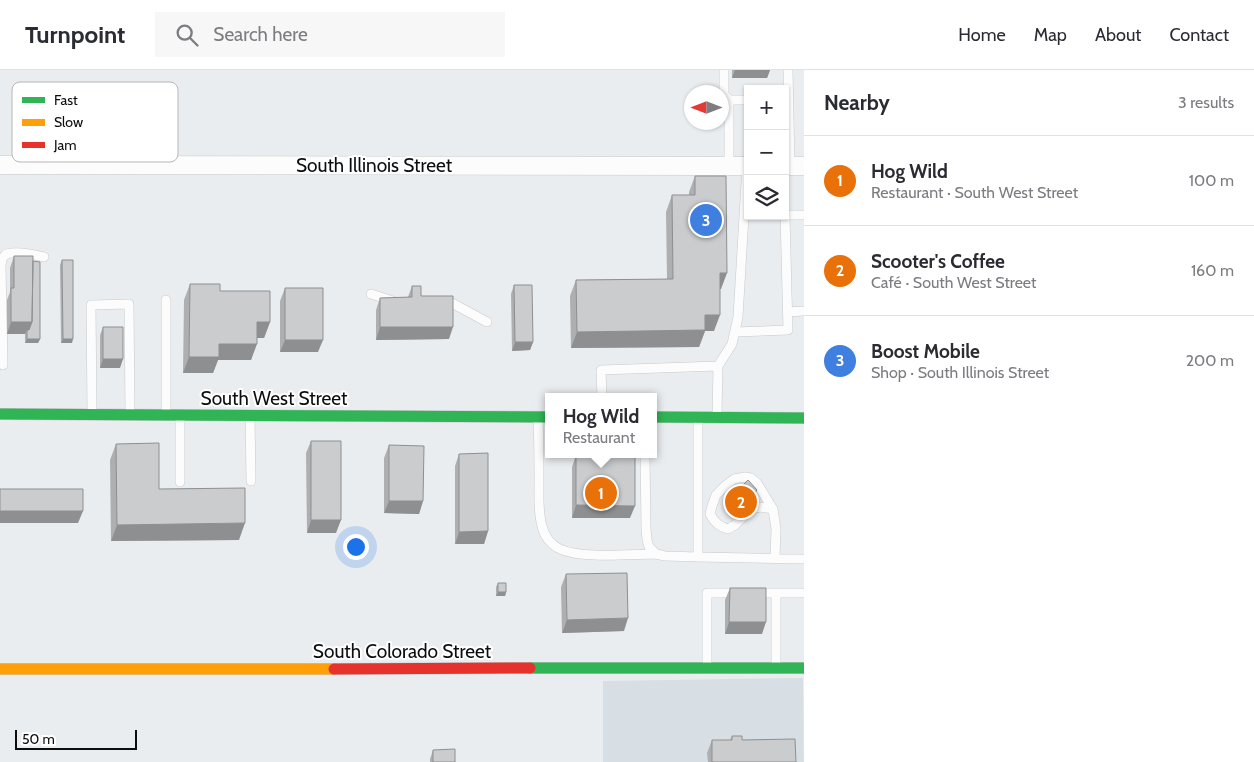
<!DOCTYPE html>
<meta charset="utf-8">
<style>
body{margin:0;font-family:Cabin,sans-serif;background:#f7f7f7;color:#2b2b33}
.controls{position:absolute;right:15px;top:15px;display:grid;overflow:hidden;border-radius:0px;box-shadow:0 1px 4px #0004}
.controls button{width:45px;height:45px;display:grid;place-items:center;padding:0;border:0;border-bottom:1px solid #e1e1e2;background:#fff;color:#2b2b33;font:25px sans-serif}
.compass{position:absolute;left:684px;top:15px;width:45px;height:45px;border-radius:50%;background:#fff;box-shadow:0 1px 4px #0004;rotate:270deg}
.scale{position:absolute;left:15px;bottom:12px;width:122px;box-sizing:border-box;padding-left:5px;border:2px solid #0b0d0f;border-top:0;font-size:14px;line-height:18px;white-space:nowrap;color:#0b0d0f;-webkit-text-stroke:4px #fff;paint-order:stroke}
.you{position:absolute;left:355px;top:476px;width:18px;height:18px;margin:-12px;border:4px solid #fff;border-radius:50%;background:#1a73e8;box-shadow:0 0 0 8px #1a73e833}
.badge{display:grid;place-items:center;width:32px;height:32px;border-radius:50%;background:#595b5e;color:#fff;font-size:16px;font-weight:700}
.pin{position:absolute;translate:-50% -50%;border:2px solid #fff;box-shadow:0 1px 5px #0006}
.popup{position:absolute;left:545px;top:323px;width:112px;height:65px;box-sizing:border-box;display:grid;place-content:center;border-radius:0px;background:#fff;filter:drop-shadow(0 1px 4px #0005);font-size:16px;white-space:nowrap;color:#7c7c81}
.popup b{font-size:19px;color:#2b2b33}
.popup::after{content:'';position:absolute;left:50%;top:100%;margin-left:-10px;border:10px solid transparent;border-top-color:#fff}
.list{margin:0;padding:0;list-style:none}
h2{display:flex;justify-content:space-between;align-items:center;height:65px;margin:0;padding:0 20px;font-size:21px}
h2 small{font-size:16px;font-weight:400;color:#7c7c81}
.list li{display:grid;grid-template-columns:32px 1fr auto;gap:15px;align-items:center;box-sizing:border-box;height:90px;padding:0 20px;border-top:1px solid #e1e1e2}
.list b{display:block;font-size:19px;white-space:nowrap}
.list p{margin:0;font-size:16px;white-space:nowrap;color:#7c7c81}
.list em{font-size:16px;font-style:normal;color:#7c7c81}
.icon{flex:none;width:28px;height:28px;fill:none;stroke:currentColor;stroke-width:2;stroke-linecap:round;stroke-linejoin:round}
.map{position:relative;flex:none;width:804px;height:692px;overflow:hidden}
header{display:flex;align-items:center;gap:30px;box-sizing:border-box;height:70px;padding:0 25px;background:#fff;border-bottom:1px solid #e1e1e2}
header strong{font-size:24px}
nav{display:flex;gap:28px;margin-inline-start:auto;font-size:18px}
.search{width:350px;height:45px;background:#f7f7f7;display:flex;align-items:center;gap:12px;box-sizing:border-box;padding:0 18px;border-radius:0px;color:#7c7c81;font-size:19px}
main{display:flex}
aside{flex:1;background:#fff}
.map>svg:first-child{display:block}
.built{fill:#d7dfe5}
.lines{fill:none;stroke-linecap:round;stroke-linejoin:round}
.lane-casing{stroke:#c7cacb;stroke-width:10}
.street-casing{stroke:#c7cacb;stroke-width:19}
.fast-casing{stroke:#c7cacb;stroke-width:12}
.slow-casing{stroke:#c7cacb;stroke-width:12}
.jam-casing{stroke:#c7cacb;stroke-width:12}
.lane{stroke:#fcfcfd;stroke-width:9}
.street{stroke:#fcfcfd;stroke-width:18}
.fast{stroke:#30b455;stroke-width:11}
.slow{stroke:#ff9f0a;stroke-width:11}
.jam{stroke:#e5322d;stroke-width:11}
.wall{fill:#aeafb1}
.shaded-wall{fill:#8d8f90}
.building{fill:#caccce;stroke:#8d8f90}
.labels{text-anchor:middle;stroke-width:4;stroke-linejoin:round;paint-order:stroke}
.street-label{font-size:19px;fill:#0b0d0f;stroke:#fff}
.key{fill:#fff;stroke:#b6b6b7;stroke-width:1}
.key-label{font-size:14px;fill:#0b0d0f}
</style>
<header>
<strong>Turnpoint</strong>
<div class="search"><svg class="icon" aria-label="search" viewBox="0 0 24 24"><circle cx="10" cy="10" r="6"/><path d="M15 15l6 6"/></svg>Search here</div>
<nav><a>Home</a><a>Map</a><a>About</a><a>Contact</a></nav>
</header>
<main>
<div class="map">
<svg width="804" height="692" viewBox="0 0 804 692">
<rect width="100%" height="100%" fill="#eaedf0"/>
<path class="built" d="M803 608 804 692H603V611Z"/>
<g class="lines">
<defs>
<path id="lane" d="M724 0V24L729 30
M788 0 790 96
M729 96V30H748
M785 145H804
M371 224 393 231
M166 230V342
M441 232H450L487 252
M787 242 804 241
M735 262 788 260 785 145
M3 295 1 195 2 189 6 184C19 181 31 184 44 187
M718 296 732 274 738 247 747 96
M602 327 601 300 718 296 717 345
M92 343 91 235 129 234 130 344
M180 345V412
M250 347 251 411
M538 348C539 370 539 392 539 414 539 428 538 442 542 456 544 466 551 475 560 479 581 489 632 484 656 484
M698 348V487L804 489
M645 384 646 458 647 470 649 477 656 484 665 486 698 487
M773 439 760 437 751 439 735 455 728 459C719 456 715 453 710 444L712 436 716 425 726 415 734 409 745 407 751 408 757 413 773 439 776 459 775 488
M756 523H804
M776 523V597
M707 597V523H735"/>
<path id="street" d="M0 95 748 96
M785 96H804"/>
<path id="fast" d="M0 344 548 347
M654 347 804 348
M530 598H804"/>
<path id="slow" d="M0 599H334"/>
<path id="jam" d="M334 599 530 598"/>
</defs>
<use href="#lane" class="lane-casing"/>
<use href="#street" class="street-casing"/>
<use href="#fast" class="fast-casing"/>
<use href="#slow" class="slow-casing"/>
<use href="#jam" class="jam-casing"/>
<use href="#lane" class="lane"/>
<use href="#street" class="street"/>
<use href="#fast" class="fast"/>
<use href="#slow" class="slow"/>
<use href="#jam" class="jam"/>
</g>
<path class="wall" d="M732 0H770L767 8H732Z
M695 106 721 219H720L714 261H705L699 277 571 278 570 226 576 210 667 209 666 142 672 125H689V122Z
M14 186 33 191 40 269 38 273H25V264H7V230L10 222V198Z
M62 190 72 273H61L60 195Z
M190 214 220 221 270 252 264 268H257L251 290H218L213 303H183L184 230Z
M514 215 533 272 530 280 512 281 511 224Z
M412 216 421 226 449 269 376 270V240L380 228 408 227Z
M285 218 318 282H280V231Z
M103 257 120 298H100V265Z
M311 371 336 463H307L306 383Z
M116 374 159 419 239 470 111 471 110 390Z
M389 375 423 431 419 444 384 443V388Z
M459 384 488 461 484 474H455V396Z
M576 385 630 448H572V397Z
M757 420 754 428 737 445 728 436 731 427Z
M566 504 624 561 562 563 561 517Z
M498 513 506 522 505 526H496V517Z
M730 518 762 564H725V530Z
M732 666 742 670 796 692H708L707 683 712 670H730Z
M433 680 455 692H430V689Z"/>
<path class="shaded-wall" d="M735 0H770L767 8H732Z
M720 203H727L721 219H714Z
M705 245H720L714 261H705L699 277 571 278 577 262Z
M11 252H32L28 264 27 260 25 264H7Z
M257 252H270L264 268H251Z
M380 257H453L449 269 376 270Z
M27 269H40L38 273H25Z
M63 269H73L72 273H61Z
M285 270H323L318 282H280Z
M515 272H533L530 280 512 281Z
M219 274H257L251 290H218L213 303H183L189 287Z
M103 289H123L120 298H100Z
M757 420 754 428 737 445 740 437Z
M389 431H423L419 444 384 443Z
M576 435 635 436 630 448H572Z
M0 441H83L78 453H0Z
M311 450H341L336 463H307Z
M245 453 239 470 111 471 117 455Z
M488 461 484 474H455L459 462Z
M498 522H506L505 526H496Z
M628 548 624 561 562 563 567 550Z
M729 552H766L762 564H725Z"/>
<path class="building" d="M695 106H726L727 203H720V245H705V260L577 262 576 210 673 209 672 125H695Z
M14 186H33L32 252H11V218H14Z
M62 190H73V269H63Z
M33 191 40 192V269H27V260H29L32 252Z
M190 214H220V221H270V252H257V274H219V287H189Z
M514 215H532L533 272H515Z
M412 216H421V226H453V257H380V228L412 227Z
M285 218H323V270H285Z
M103 257H123V289H103Z
M311 371H341V450H311Z
M159 373V419L245 418V453L117 455 116 374Z
M389 375 424 376 423 431H389Z
M488 383V461L459 462V384Z
M576 385H635V436L576 435Z
M748 410 757 420 740 437 731 427Z
M0 419H83V441H0Z
M627 503 628 548 567 550 566 504Z
M498 513H506V522H498Z
M730 518H766V552H729Z
M732 666H742V670L795 669 796 692H712V670H732Z
M455 679V692H433V680Z"/>
<g class="labels">
<g class="street-label">
<text x="374" y="102">South Illinois Street</text>
<text x="274" y="335">South West Street</text>
<text x="402" y="588">South Colorado Street</text>
</g>
</g>
<rect x="12" y="12" width="166" height="80" rx="8" class="key"/>
<rect x="22" y="27" width="23" height="6" fill="#30b455"/>
<rect x="22" y="49" width="23" height="7" fill="#ff9f0a"/>
<rect x="22" y="72" width="23" height="6" fill="#e5322d"/>
<g class="key-label">
<text x="54" y="35">Fast</text>
<text x="54" y="57">Slow</text>
<text x="54" y="80">Jam</text>
</g>
</svg>
<div class="controls">
<button>+</button>
<button>−</button>
<button><svg class="icon" aria-label="layers" viewBox="0 0 24 24"><path d="M12 4l9 5-9 5-9-5zM3 14l9 5 9-5"/></svg></button>
</div>
<svg class="compass" viewBox="-18 -18 36 36"><path d="M0-13l5 13h-10z" fill="#e53935"/><path d="M0 13l5-13h-10z" fill="#7c7c81"/></svg>
<div class="scale">50 m</div>
<div class="you"></div>
<div class="pin badge" style="left:601px;top:423px;background:#e8710a">1</div>
<div class="popup"><b>Hog Wild</b>Restaurant</div>
<div class="pin badge" style="left:741px;top:432px;background:#e8710a">2</div>
<div class="pin badge" style="left:706px;top:150px;background:#3f7fe0">3</div>
</div>
<aside>
<h2>Nearby<small>3 results</small></h2>
<ul class="list">
<li><span class="badge" style="background:#e8710a">1</span><div><b>Hog Wild</b><p>Restaurant · South West Street</p></div><em>100 m</em></li>
<li><span class="badge" style="background:#e8710a">2</span><div><b>Scooter's Coffee</b><p>Café · South West Street</p></div><em>160 m</em></li>
<li><span class="badge" style="background:#3f7fe0">3</span><div><b>Boost Mobile</b><p>Shop · South Illinois Street</p></div><em>200 m</em></li>
</ul>
</aside>
</main>
